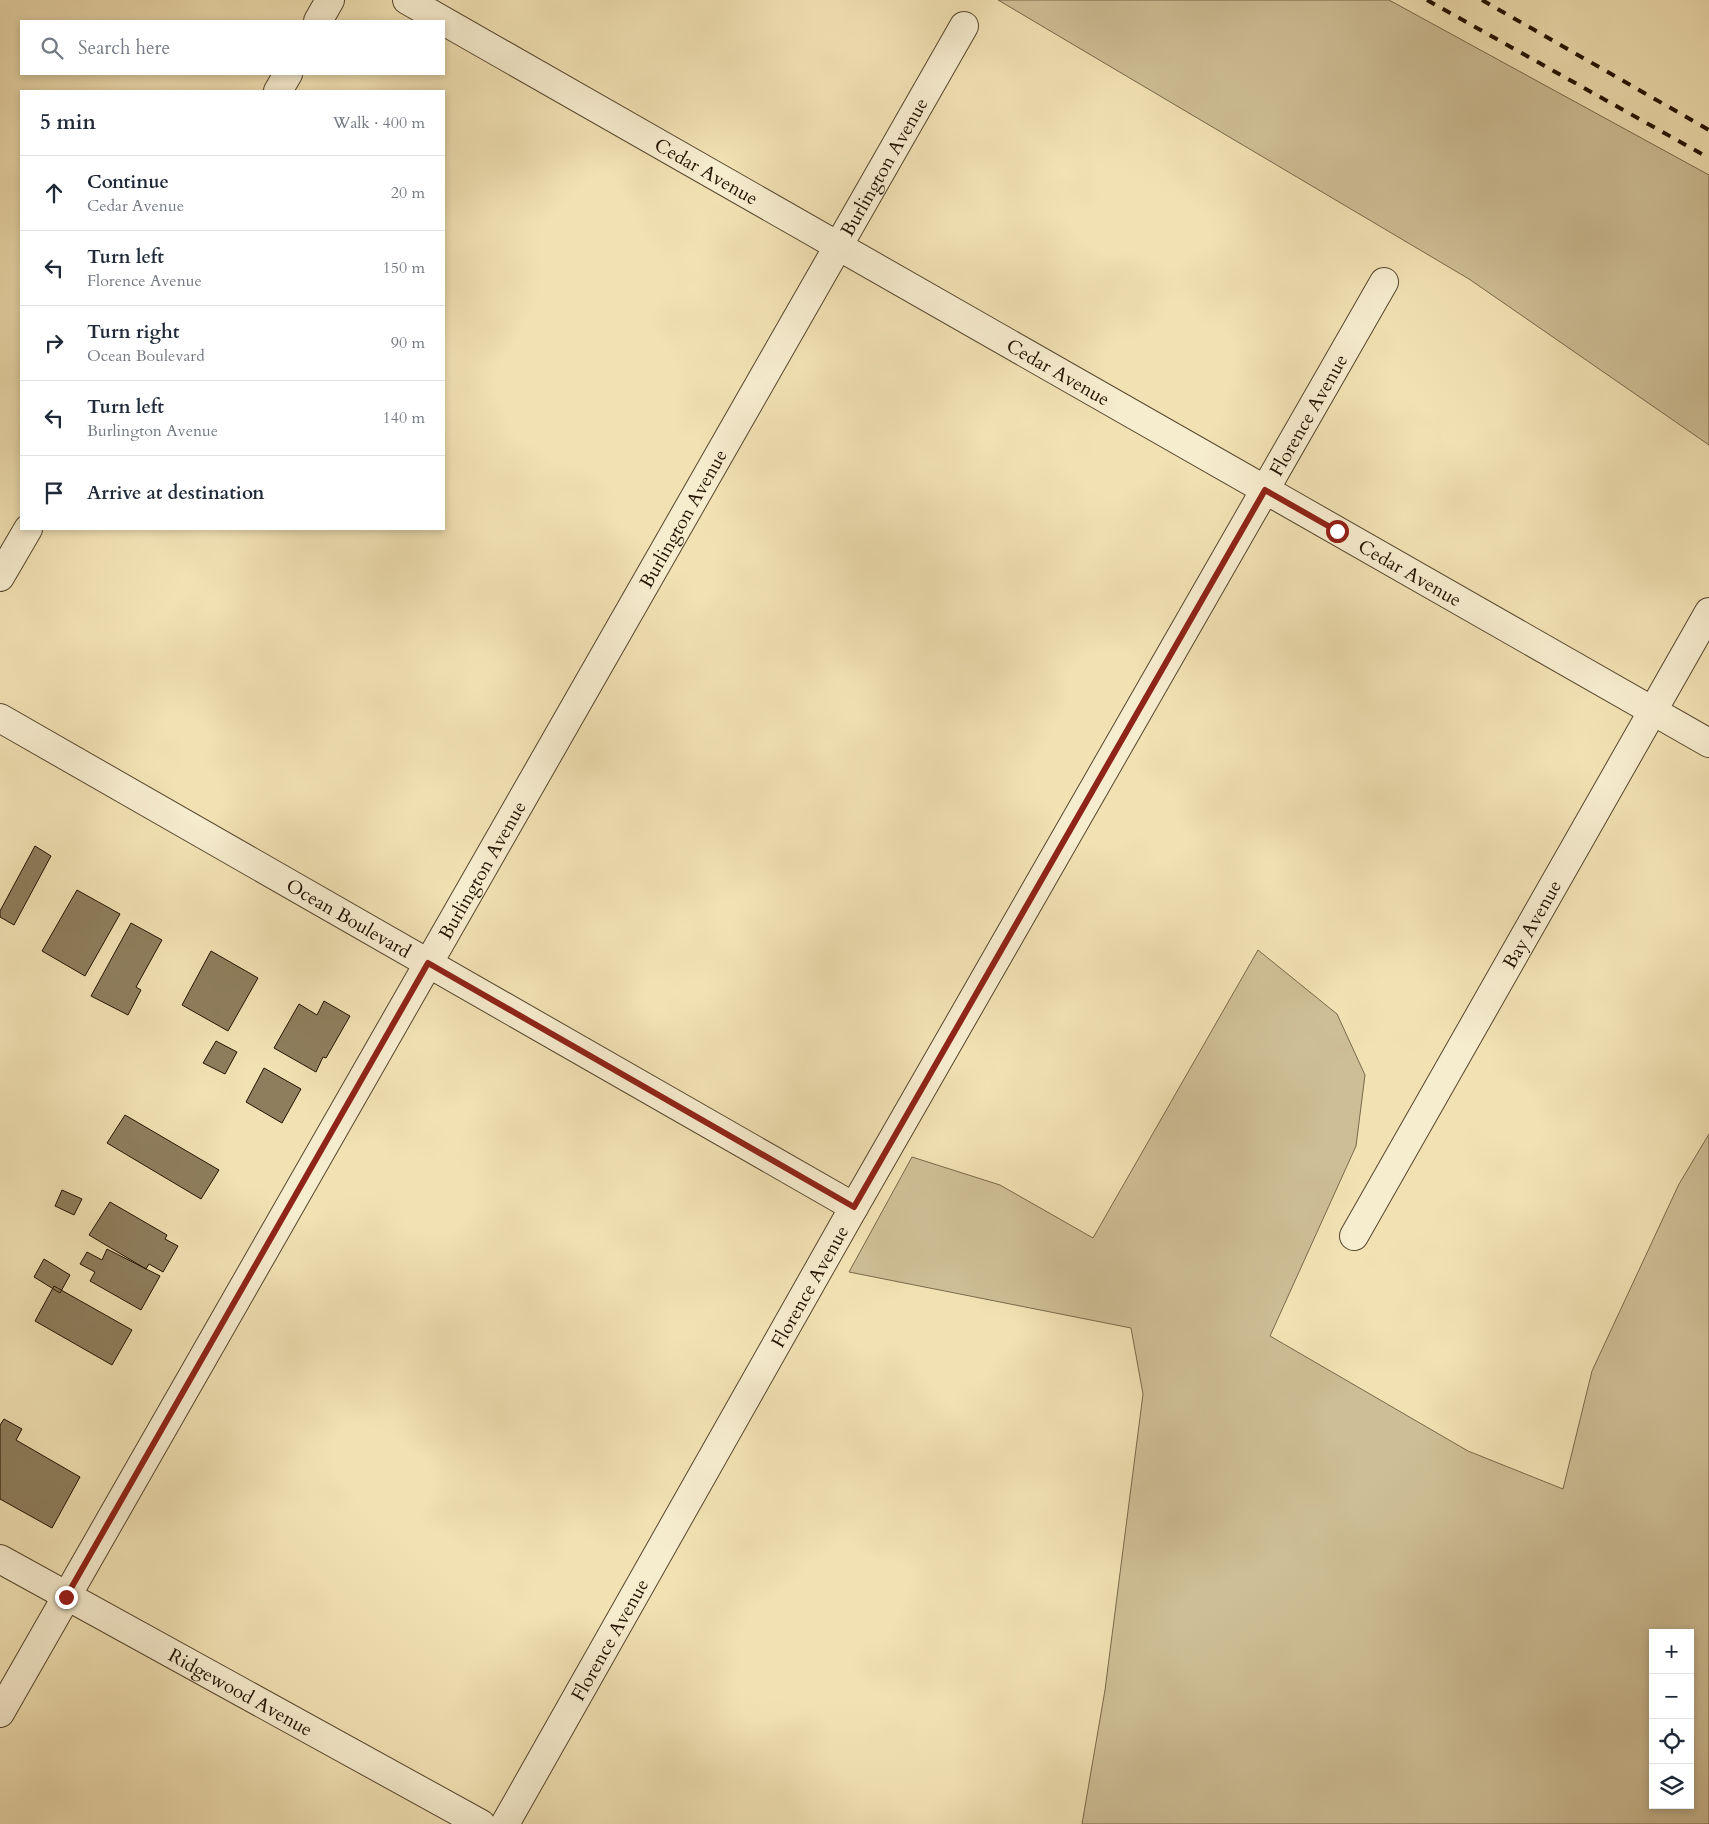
<!DOCTYPE html>
<meta charset="utf-8">
<style>
body{margin:0;font-family:Cardo,serif;background:#f2f2f3;color:#1f2937}
.controls{position:absolute;right:15px;bottom:15px;display:grid;overflow:hidden;border-radius:0px;box-shadow:0 2px 8px #0003}
.controls button{width:45px;height:45px;display:grid;place-items:center;padding:0;border:0;border-bottom:1px solid #e0e1e3;background:#fff;color:#1f2937;font:25px sans-serif}
.stop{position:absolute;width:15px;height:15px;margin:-11px;border:4px solid #8f2418;border-radius:50%;background:#fff}
.stop.end{background:#8f2418;border-color:#fff;box-shadow:0 1px 5px #0008}
.list{margin:0;padding:0;list-style:none}
h2{display:flex;justify-content:space-between;align-items:center;height:65px;margin:0;padding:0 20px;font-size:21px}
h2 small{font-size:16px;font-weight:400;color:#747a83}
.list li{display:grid;grid-template-columns:32px 1fr auto;gap:15px;align-items:center;box-sizing:border-box;height:75px;padding:0 20px;border-top:1px solid #e0e1e3}
.list b{display:block;font-size:19px;white-space:nowrap}
.list p{margin:0;font-size:16px;white-space:nowrap;color:#747a83}
.list em{font-size:16px;font-style:normal;color:#747a83}
.icon{flex:none;width:28px;height:28px;fill:none;stroke:currentColor;stroke-width:2;stroke-linecap:round;stroke-linejoin:round}
.map{position:relative;flex:none;width:1709px;height:1824px;overflow:hidden}
.search{position:absolute;background:#fff;box-shadow:0 2px 8px #0003;left:20px;top:20px;width:425px;height:55px;display:flex;align-items:center;gap:12px;box-sizing:border-box;padding:0 18px;border-radius:0px;color:#747a83;font-size:19px}
.panel{position:absolute;background:#fff;box-shadow:0 2px 8px #0003;left:20px;top:90px;width:425px;height:440px;border-radius:0px}
.map>svg:first-child{display:block}
.green{fill:#cebe95;stroke:#78684a;fill-rule:evenodd}
.building{fill:#8e7e5d;stroke:#221200}
.lines{fill:none;stroke-linecap:round;stroke-linejoin:round}
.street-casing{stroke:#56462d;stroke-width:30}
.street{stroke:#f6ecce;stroke-width:28}
.rail{stroke:#221200;stroke-width:4;stroke-dasharray:9 9;stroke-linecap:butt}
.route{stroke:#8f2418;stroke-width:6}
.labels{text-anchor:middle;stroke-width:4;stroke-linejoin:round;paint-order:stroke}
.street-label{font-size:19px;fill:#221200;stroke:#f6ecce}
</style>
<div class="map">
<svg width="1709" height="1824" viewBox="0 0 1709 1824">
<rect width="100%" height="100%" fill="#f1e1b3"/>
<filter id="stains"><feTurbulence type="fractalNoise" baseFrequency=".004" numOctaves="4"/><feColorMatrix values="0 0 0 0 .2 0 0 0 0 .09 0 0 0 0 .02 0 0 0 .5 -.17"/></filter>
<radialGradient id="worn" r=".72"><stop offset=".6" stop-color="#630" stop-opacity="0"/><stop offset="1" stop-color="#630" stop-opacity=".3"/></radialGradient>
<path class="green" d="M998 0H1389L1709 175V445L1469 279Z
M1258 950 1337 1014 1365 1075 1356 1146 1270 1336 1468 1451 1563 1489 1592 1371 1679 1184 1709 1134V1824H1082L1105 1690 1143 1394 1131 1328 849 1272 912 1157 1000 1185 1093 1238ZM1653 1633H1690V1805H1653Z"/>
<path class="building" d="M35 846 51 856 14 925 0 917V911Z
M77 890 120 914 85 976 42 951Z
M131 923 162 940 136 987 141 990 128 1015 91 996Z
M211 951 258 978 228 1031 182 1005Z
M324 1001 350 1016 326 1058 323 1057 316 1072 274 1048 299 1004 317 1015Z
M216 1041 237 1052 225 1074 203 1063Z
M264 1068 301 1089 282 1123 246 1102Z
M125 1115 219 1170 201 1199 107 1143Z
M62 1190 82 1199 74 1215 55 1206Z
M110 1202 167 1235 165 1239 178 1246 163 1272 149 1264 146 1269 89 1235Z
M107 1249 160 1276 141 1310 90 1281 95 1272 80 1264 87 1252 102 1260Z
M44 1259 70 1275 60 1293 34 1277Z
M54 1286 132 1330 112 1365 35 1321Z
M4 1419 22 1429 16 1440 80 1477 52 1528 0 1499V1425Z"/>
<g class="lines">
<defs>
<g id="street">
<path id="s1" d="M407 0 1709 743"/>
<path d="M318 21 330 0"/>
<path d="M278 91 288 74"/>
<path d="M0 577 28 529"/>
<path id="s2" d="M0 718 854 1207"/>
<path id="s3" d="M1354 1236 1709 612"/>
<path id="s4" d="M0 1559 481 1824"/>
<path id="s5" d="M0 1713 964 26"/>
<path id="s6" d="M505 1824 854 1207 1384 282"/>
</g>
</defs>
<use href="#street" class="street-casing"/>
<use href="#street" class="street"/>
<path class="rail" d="M1427 0 1709 158
M1482 0 1709 130"/>
</g>
<g class="lines">
<path class="route" d="M66 1597 428 963 854 1207 1265 490 1337 531"/>
</g>
<g class="labels">
<g class="street-label">
<text dy="7" stroke="none"><textPath href="#s5" startOffset="1781">Burlington Avenue</textPath></text>
<text dy="7" stroke="none"><textPath href="#s1" startOffset="345">Cedar Avenue</textPath></text>
<text dy="7" stroke="none"><textPath href="#s1" startOffset="750">Cedar Avenue</textPath></text>
<text dy="7" stroke="none"><textPath href="#s6" startOffset="1622">Florence Avenue</textPath></text>
<text dy="7" stroke="none"><textPath href="#s5" startOffset="1376">Burlington Avenue</textPath></text>
<text dy="7" stroke="none"><textPath href="#s1" startOffset="1155">Cedar Avenue</textPath></text>
<text dy="7" stroke="none"><textPath href="#s5" startOffset="971">Burlington Avenue</textPath></text>
<text dy="7" stroke="none"><textPath href="#s2" startOffset="402">Ocean Boulevard</textPath></text>
<text dy="7" stroke="none"><textPath href="#s3" startOffset="359">Bay Avenue</textPath></text>
<text dy="7" stroke="none"><textPath href="#s6" startOffset="618">Florence Avenue</textPath></text>
<text dy="7" stroke="none"><textPath href="#s6" startOffset="212">Florence Avenue</textPath></text>
<text dy="7" stroke="none"><textPath href="#s4" startOffset="275">Ridgewood Avenue</textPath></text>
</g>
</g>
<rect width="100%" height="100%" filter="url(#stains)"/>
<rect width="100%" height="100%" fill="url(#worn)"/>
</svg>
<div class="controls">
<button>+</button>
<button>−</button>
<button><svg class="icon" aria-label="locate" viewBox="0 0 24 24"><circle cx="12" cy="12" r="6"/><path d="M12 2v4M12 18v4M2 12h4M18 12h4"/></svg></button>
<button><svg class="icon" aria-label="layers" viewBox="0 0 24 24"><path d="M12 4l9 5-9 5-9-5zM3 14l9 5 9-5"/></svg></button>
</div>
<div class="stop" style="left:1337px;top:531px"></div>
<div class="stop end" style="left:66px;top:1597px"></div>
<div class="search"><svg class="icon" aria-label="search" viewBox="0 0 24 24"><circle cx="10" cy="10" r="6"/><path d="M15 15l6 6"/></svg>Search here</div>
<section class="panel">
<h2>5 min<small>Walk · 400 m</small></h2>
<ul class="list">
<li><svg class="icon" aria-label="ahead" viewBox="0 0 24 24"><path d="M12 20V5M6 11l6-6 6 6"/></svg><div><b>Continue</b><p>Cedar Avenue</p></div><em>20 m</em></li>
<li><svg class="icon" aria-label="left" viewBox="0 0 24 24"><path d="M17 20v-9H6M10 6l-5 5 5 5"/></svg><div><b>Turn left</b><p>Florence Avenue</p></div><em>150 m</em></li>
<li><svg class="icon" aria-label="right" viewBox="0 0 24 24"><path d="M7 20v-9h11M14 6l5 5-5 5"/></svg><div><b>Turn right</b><p>Ocean Boulevard</p></div><em>90 m</em></li>
<li><svg class="icon" aria-label="left" viewBox="0 0 24 24"><path d="M17 20v-9H6M10 6l-5 5 5 5"/></svg><div><b>Turn left</b><p>Burlington Avenue</p></div><em>140 m</em></li>
<li><svg class="icon" aria-label="arrive" viewBox="0 0 24 24"><path d="M6 21V4h12l-3 4 3 4H6"/></svg><div><b>Arrive at destination</b></div></li>
</ul>
</section>
</div>
